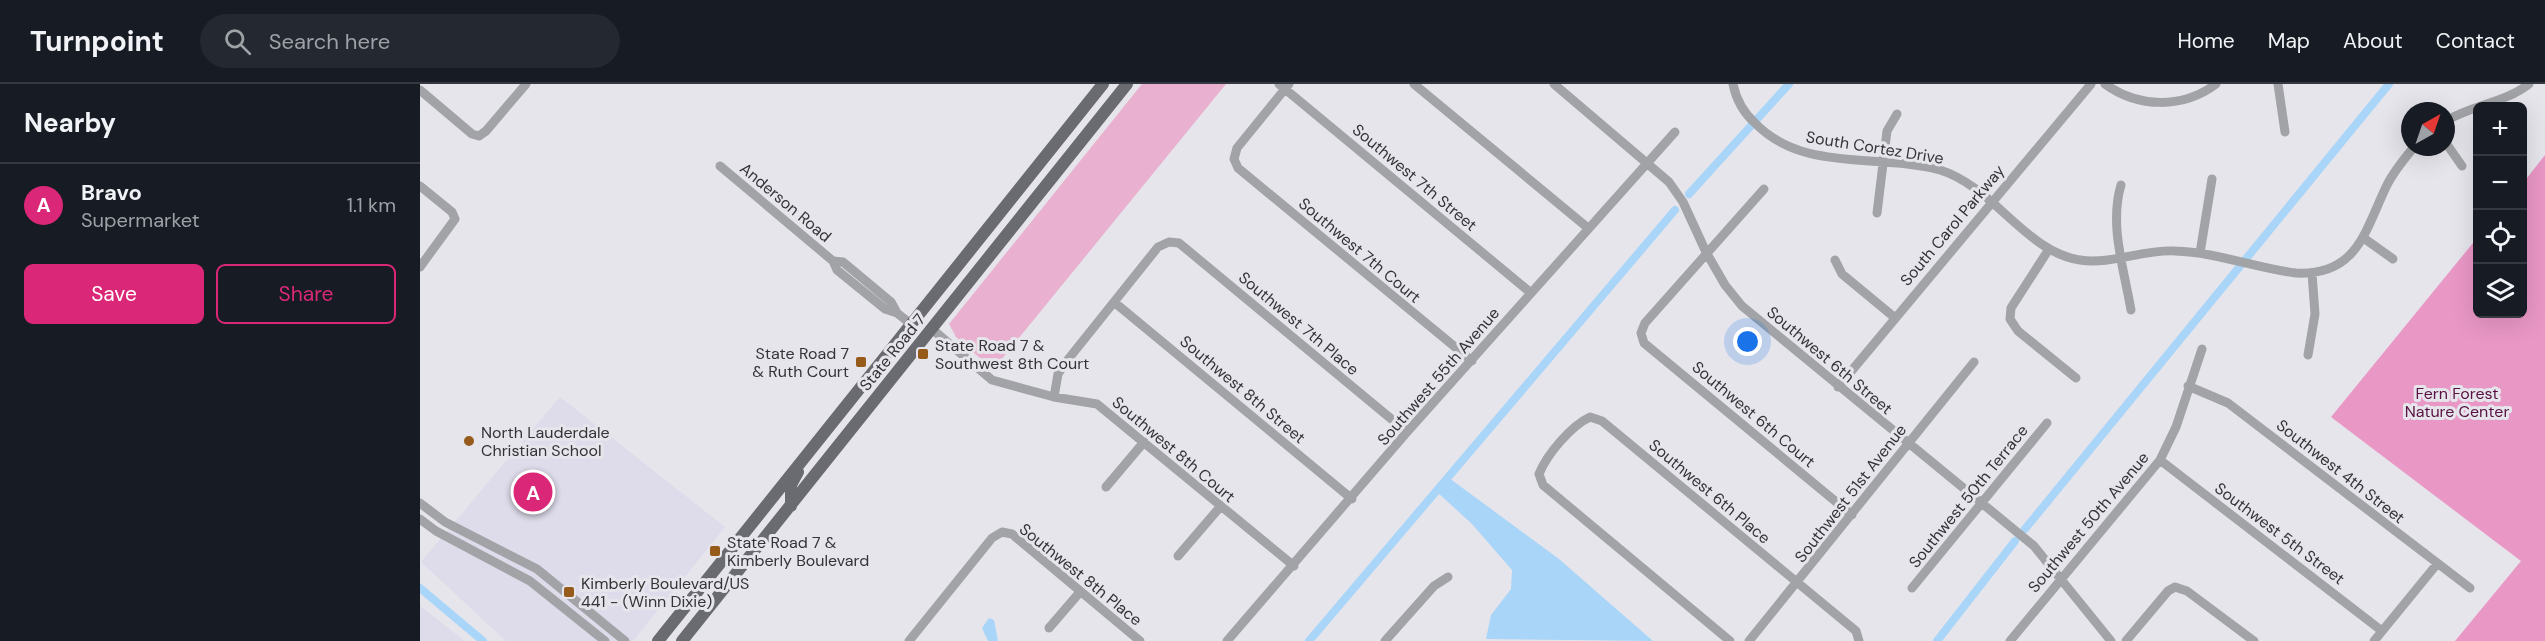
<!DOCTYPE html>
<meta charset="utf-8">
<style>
body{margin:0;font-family:"DM Sans",sans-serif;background:#242831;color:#f1f3f6}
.controls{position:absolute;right:18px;top:18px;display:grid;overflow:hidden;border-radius:9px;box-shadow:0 6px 24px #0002}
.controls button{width:54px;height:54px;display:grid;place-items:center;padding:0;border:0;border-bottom:2px solid #363941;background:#171b24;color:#f1f3f6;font:30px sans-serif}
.compass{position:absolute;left:1981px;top:18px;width:54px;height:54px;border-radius:50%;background:#171b24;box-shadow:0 6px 24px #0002;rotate:40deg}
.you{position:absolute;left:1328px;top:258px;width:21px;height:21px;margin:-15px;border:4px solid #fff;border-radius:50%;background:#1a73e8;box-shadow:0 0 0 9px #1a73e833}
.badge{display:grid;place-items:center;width:39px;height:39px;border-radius:50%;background:#db2777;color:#fff;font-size:20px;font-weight:700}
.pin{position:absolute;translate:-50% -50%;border:3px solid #fff;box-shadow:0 2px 6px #0006}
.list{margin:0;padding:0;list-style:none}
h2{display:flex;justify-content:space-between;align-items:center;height:78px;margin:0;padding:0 24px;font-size:26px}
h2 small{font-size:20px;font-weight:400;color:#9ea1a6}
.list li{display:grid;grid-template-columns:39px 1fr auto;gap:18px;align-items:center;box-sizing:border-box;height:84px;padding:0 24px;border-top:2px solid #363941}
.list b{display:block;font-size:22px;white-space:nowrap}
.list p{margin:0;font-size:20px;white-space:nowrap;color:#9ea1a6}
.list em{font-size:20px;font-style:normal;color:#9ea1a6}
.actions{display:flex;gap:12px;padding:18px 24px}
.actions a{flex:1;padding:14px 0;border:2px solid #db2777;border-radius:9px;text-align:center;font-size:21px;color:#db2777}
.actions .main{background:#db2777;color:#fff}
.icon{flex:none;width:33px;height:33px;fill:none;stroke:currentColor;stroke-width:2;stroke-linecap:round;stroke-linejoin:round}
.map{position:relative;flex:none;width:2125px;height:557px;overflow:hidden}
header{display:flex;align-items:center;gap:36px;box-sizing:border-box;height:84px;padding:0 30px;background:#171b24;border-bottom:2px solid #363941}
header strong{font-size:28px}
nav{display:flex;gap:33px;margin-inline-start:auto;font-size:21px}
.search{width:420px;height:54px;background:#242831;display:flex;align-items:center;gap:15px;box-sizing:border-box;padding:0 21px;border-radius:33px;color:#9ea1a6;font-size:22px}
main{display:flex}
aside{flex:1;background:#171b24}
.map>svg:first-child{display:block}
.built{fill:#dedbea}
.green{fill:#eab0cf}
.forest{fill:#e997c5}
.water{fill:#a8d5f8}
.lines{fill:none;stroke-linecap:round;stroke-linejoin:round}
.canal{stroke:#a8d5f8;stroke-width:8}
.minor{stroke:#a2a3a6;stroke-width:9}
.major{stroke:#696b70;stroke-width:12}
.poi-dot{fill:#965a1b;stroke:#e6e5ec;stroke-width:2}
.labels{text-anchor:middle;stroke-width:6;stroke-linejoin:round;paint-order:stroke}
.street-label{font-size:16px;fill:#343336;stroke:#e6e5ec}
.poi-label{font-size:16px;fill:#343336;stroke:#e6e5ec;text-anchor:start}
.park-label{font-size:16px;fill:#581140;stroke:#e6e5ec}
</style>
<header>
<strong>Turnpoint</strong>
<div class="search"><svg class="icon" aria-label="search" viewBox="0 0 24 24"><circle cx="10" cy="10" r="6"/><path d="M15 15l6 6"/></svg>Search here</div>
<nav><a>Home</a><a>Map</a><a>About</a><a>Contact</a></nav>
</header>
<main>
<aside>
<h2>Nearby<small></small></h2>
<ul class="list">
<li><span class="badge">A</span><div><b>Bravo</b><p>Supermarket</p></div><em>1.1 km</em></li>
</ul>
<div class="actions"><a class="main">Save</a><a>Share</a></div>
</aside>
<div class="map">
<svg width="2125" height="557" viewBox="0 0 2125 557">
<rect width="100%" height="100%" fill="#e6e5ec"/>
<path class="built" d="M140 313 305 443 213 557H86L1 478Z
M0 522 45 557H0Z"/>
<path class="green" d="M722 0H806L581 276 570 283 536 253 529 240Z"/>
<path class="forest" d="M2125 71V557H2035L2101 477 1911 333 2057 154 2058 230H2102L2103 99Z"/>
<path class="water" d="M1029 394 1139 475 1233 557 1066 555 1071 531 1091 505 1092 486 1052 440 1017 408Z
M569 534 574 536 578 557H568L562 544Z"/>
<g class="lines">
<path class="canal" d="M1269 110 1369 0
M1605 445 1969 0
M0 504 63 557
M889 557 1255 126
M1517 557 1595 457"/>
<path class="minor" d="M859 0 1111 209
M869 0 817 64 814 75 818 84 1052 277
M994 0 1168 144
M1134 0 1249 98 1263 118 1286 168 1305 201 1322 222 1614 462 1691 557
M1313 0C1316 15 1324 29 1335 39 1383 89 1459 69 1520 86 1573 102 1607 169 1660 176 1691 181 1724 165 1755 167 1796 168 1835 184 1876 189 1938 192 1945 146 1967 101 1974 87 1984 75 1994 63
M1685 0C1718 24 1763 25 1796 0
M1858 0 1865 48
M0 6 52 50 59 52 66 47 106 0
M2026 37C2052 21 2085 19 2109 0
M2026 59 2042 82
M300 82 413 177 417 186 465 225 477 229 491 240
M1701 101C1689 141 1704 185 1711 226
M0 102 32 128 35 135 0 183
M1344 105 1225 239 1221 249 1224 259 1432 431
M1457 129 1467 47 1477 30
M1945 155 1973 175
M1629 165 1591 224 1590 235 1598 247 1656 294
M1780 169 1792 95
M1415 176 1422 190 1474 233
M413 177 423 178 471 218 477 229
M694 218 932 415
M512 245 572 296 634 313 677 320 874 482
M1888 271 1895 230 1892 189
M1768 302 1808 319 2050 504
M1418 303 1671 0
M634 313 638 290 646 278 738 163 749 158 759 159 987 348
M1740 376 1962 547
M686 403 724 358
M0 419 25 438 117 485 205 557
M0 435 16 447 110 497 185 557
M758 472 800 423
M1492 504 1627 339
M629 544 660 508
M489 557 572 454 582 448 592 450 720 557
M807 557 987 348 1255 48
M965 557 1014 502 1028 493
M1310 557 1123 401 1119 390C1127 370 1151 342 1170 333L1182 337 1436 547 1439 557
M1329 557 1554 278
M1590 557 1740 376 1756 343 1782 265
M1706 557 1748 507 1755 503 1767 507 1834 557
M1954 557 2017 480"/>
<path class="major" d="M371 422V401L378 388
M238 557 683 0
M262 557 707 0"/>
</g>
<g class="poi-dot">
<rect x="497" y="264" width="12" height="12" rx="3"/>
<rect x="435" y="272" width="12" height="12" rx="3"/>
<circle cx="49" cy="357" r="6"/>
<rect x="289" y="461" width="12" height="12" rx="3"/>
<rect x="143" y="502" width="12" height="12" rx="3"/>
</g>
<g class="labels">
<g class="street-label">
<text transform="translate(1455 63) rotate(9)" y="6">South Cortez Drive</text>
<text transform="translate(995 93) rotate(40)" y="6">Southwest 7th Street</text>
<text transform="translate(366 118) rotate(40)" y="6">Anderson Road</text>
<text transform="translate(1532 141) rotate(-50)" y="6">South Carol Parkway</text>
<text transform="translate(940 166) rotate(40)" y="6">Southwest 7th Court</text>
<text transform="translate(879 239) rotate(40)" y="6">Southwest 7th Place</text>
<text transform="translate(472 268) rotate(-51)" y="6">State Road 7</text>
<text transform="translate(1410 276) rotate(40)" y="6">Southwest 6th Street</text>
<text transform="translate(1018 292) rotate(-49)" y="6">Southwest 55th Avenue</text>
<text transform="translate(823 305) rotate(40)" y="6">Southwest 8th Street</text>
<text transform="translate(1334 330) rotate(40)" y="6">Southwest 6th Court</text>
<text transform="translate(754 365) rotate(40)" y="6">Southwest 8th Court</text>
<text transform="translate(1921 387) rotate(38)" y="6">Southwest 4th Street</text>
<text transform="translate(1290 407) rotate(40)" y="6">Southwest 6th Place</text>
<text transform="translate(1430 409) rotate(-52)" y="6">Southwest 51st Avenue</text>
<text transform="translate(1548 412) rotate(-51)" y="6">Southwest 50th Terrace</text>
<text transform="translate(1668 438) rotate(-50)" y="6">Southwest 50th Avenue</text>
<text transform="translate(1860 449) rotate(37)" y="6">Southwest 5th Street</text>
<text transform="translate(661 490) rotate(39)" y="6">Southwest 8th Place</text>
</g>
<g class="poi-label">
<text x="515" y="267">State Road 7 &amp;<tspan x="515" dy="18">Southwest 8th Court</tspan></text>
<text x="429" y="275" text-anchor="end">State Road 7<tspan x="429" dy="18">&amp; Ruth Court</tspan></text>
<text x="61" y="354">North Lauderdale<tspan x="61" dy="18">Christian School</tspan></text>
<text x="307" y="464">State Road 7 &amp;<tspan x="307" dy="18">Kimberly Boulevard</tspan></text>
<text x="161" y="505">Kimberly Boulevard/US<tspan x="161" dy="18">441 - (Winn Dixie)</tspan></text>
</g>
<g class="park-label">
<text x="2037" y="315">Fern Forest<tspan x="2037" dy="18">Nature Center</tspan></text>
</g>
</g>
</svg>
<div class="controls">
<button>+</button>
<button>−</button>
<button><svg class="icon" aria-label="locate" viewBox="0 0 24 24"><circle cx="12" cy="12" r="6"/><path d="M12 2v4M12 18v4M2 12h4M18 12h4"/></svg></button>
<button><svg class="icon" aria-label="layers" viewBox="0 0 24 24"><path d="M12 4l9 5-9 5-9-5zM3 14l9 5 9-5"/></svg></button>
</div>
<svg class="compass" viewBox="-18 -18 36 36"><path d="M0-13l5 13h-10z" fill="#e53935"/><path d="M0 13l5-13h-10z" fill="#9ea1a6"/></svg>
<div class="you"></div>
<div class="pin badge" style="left:113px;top:408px">A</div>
</div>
</main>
